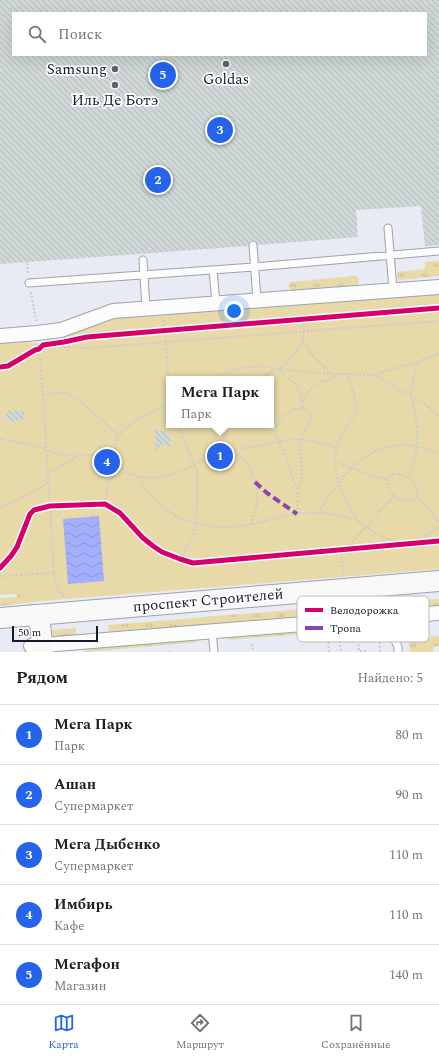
<!DOCTYPE html>
<html lang="ru">
<meta charset="utf-8">
<style>
body{margin:0;font-family:Spectral,serif;background:#f2f2f2;color:#202124}
.scale{position:absolute;left:12px;bottom:10px;width:86px;box-sizing:border-box;padding-left:4px;border:2px solid #161929;border-top:0;font-size:11px;line-height:14px;white-space:nowrap;color:#161929;-webkit-text-stroke:3px #fff;paint-order:stroke}
.you{position:absolute;left:234px;top:311px;width:14px;height:14px;margin:-10px;border:3px solid #fff;border-radius:50%;background:#1a73e8;box-shadow:0 0 0 6px #1a73e833}
.badge{display:grid;place-items:center;width:26px;height:26px;border-radius:50%;background:#2563eb;color:#fff;font-size:13px;font-weight:700}
.pin{position:absolute;translate:-50% -50%;border:2px solid #fff;box-shadow:0 1px 4px #0006}
.popup{position:absolute;left:166px;top:376px;width:108px;height:52px;box-sizing:border-box;display:grid;place-content:center;border-radius:0px;background:#fff;filter:drop-shadow(0 1px 3px #0005);font-size:13px;white-space:nowrap;color:#757577}
.popup b{font-size:15px;color:#202124}
.popup::after{content:'';position:absolute;left:50%;top:100%;margin-left:-8px;border:8px solid transparent;border-top-color:#fff}
.list{margin:0;padding:0;list-style:none}
h2{display:flex;justify-content:space-between;align-items:center;height:52px;margin:0;padding:0 16px;font-size:17px}
h2 small{font-size:13px;font-weight:400;color:#757577}
.list li{display:grid;grid-template-columns:26px 1fr auto;gap:12px;align-items:center;box-sizing:border-box;height:60px;padding:0 16px;border-top:1px solid #e0e0e0}
.list b{display:block;font-size:15px;white-space:nowrap}
.list p{margin:0;font-size:13px;white-space:nowrap;color:#757577}
.list em{font-size:13px;font-style:normal;color:#757577}
.icon{flex:none;width:22px;height:22px;fill:none;stroke:currentColor;stroke-width:2;stroke-linecap:round;stroke-linejoin:round}
.map{position:relative;flex:none;width:439px;height:652px;overflow:hidden}
.search{position:absolute;background:#fff;box-shadow:0 4px 16px #0002;left:12px;right:12px;top:12px;height:44px;display:flex;align-items:center;gap:10px;box-sizing:border-box;padding:0 14px;border-radius:0px;color:#757577;font-size:15px}
.sheet{height:352px;background:#fff}
nav{display:flex;justify-content:space-around;align-items:center;box-sizing:border-box;height:56px;border-top:1px solid #e0e0e0;background:#fff;font-size:11px;color:#757577}
nav a{display:grid;justify-items:center;gap:2px}
nav .on{color:#2563eb}
.map>svg:first-child{display:block}
.grass{fill:url(#grass-tufts)}
.park{fill:#e7daa8;fill-rule:evenodd}
.water{fill:url(#water-waves)}
.building{fill:url(#building-back-hatch);fill-rule:evenodd}
.lines{fill:none;stroke-linecap:round;stroke-linejoin:round}
.lane-casing{stroke:#9fa1ae;stroke-width:9}
.street-casing{stroke:#9fa1ae;stroke-width:16}
.secondary-casing{stroke:#9fa1ae;stroke-width:22}
.path{stroke:#cacbcf;stroke-width:2;stroke-dasharray:2 2;stroke-linecap:butt}
.lane{stroke:#fcfcfd;stroke-width:7}
.street{stroke:#fcfcfd;stroke-width:14}
.secondary{stroke:#f9f8f9;stroke-width:20}
.quiet{stroke:#8e44ad;stroke-width:4;stroke-dasharray:8 4;stroke-linecap:butt}
.cycleway-casing{stroke:#fff;stroke-width:8}
.cycleway{stroke:#d6006c;stroke-width:5}
.poi-dot{fill:#606270;stroke:#fff;stroke-width:1.5}
.labels{text-anchor:middle;stroke-width:3.5;stroke-linejoin:round;paint-order:stroke}
.poi-label{font-size:15px;fill:#161929;stroke:#fff}
.street-label{font-size:15px;fill:#161929;stroke:#fff}
.key{fill:#fff;stroke:#b9babf;stroke-width:1}
.key-label{font-size:11px;fill:#161929}
</style>
<div class="map">
<svg width="439" height="652" viewBox="0 0 439 652">
<defs>
<pattern id="grass-tufts" width="24" height="20" patternUnits="userSpaceOnUse"><rect width="24" height="20" fill="#e7daa8"/><path d="M3 7l-1-3M5 7V3M7 7l1-3M15 17l-1-3M17 17v-4M19 17l1-3" fill="none" stroke="#c5ba91"/></pattern>
<pattern id="water-waves" width="16" height="10" patternUnits="userSpaceOnUse"><rect width="16" height="10" fill="#a3affb"/><path d="M0 5q4-4 8 0t8 0" fill="none" stroke="#8c96d7"/></pattern>
<pattern id="building-back-hatch" width="6" height="6" patternUnits="userSpaceOnUse"><rect width="6" height="6" fill="#cfd8d7"/><path d="M-1 5l2 2M0 0l6 6M5-1l2 2" fill="none" stroke="#b1b9b9"/></pattern>
</defs>
<rect width="100%" height="100%" fill="#e8eaf4"/>
<path class="grass" d="M439 261V276L398 280 397 272 425 269V262Z
M354 276 358 277C359 281 359 284 356 287L295 290H291L288 286 291 282Z
M0 581 35 598V602L0 606V598L17 597V594L0 595Z
M439 599V607L351 614 350 606Z
M339 606 340 615 109 634 108 625Z
M341 627 342 631 227 640 230 638 238 635Z
M76 628V636L50 637V631L52 630Z
M439 636V646L433 647V652H410L409 643 403 641 400 639Z
M188 639 199 642 85 652 84 648Z"/>
<path class="park" d="M439 294V569L29 602 14 589 0 590V342L28 340 32 343H44L48 339 63 337 109 319 114 318ZM169 379H271V425H169Z"/>
<path class="water" d="M99 516 104 581 68 584 63 519Z"/>
<path class="building" d="M0 0H439V245L425 246 421 206 356 210 358 237 258 245 256 241 252 240 249 242 248 246 0 264ZM13 13H426V55H13Z
M15 409 25 413 22 422 16 419 14 423 4 418 8 410 14 412Z
M154 430 165 431 171 439 170 447 163 444 154 451 156 439Z
M113 456 115 466 102 470 100 458Z"/>
<g class="lines">
<defs>
<path id="lane" d="M388 228 393 290
M253 245 257 300
M143 260 146 308
M213 270 216 303
M29 283 254 267 439 251
M391 617 392 633 398 647V652
M212 631 214 652"/>
<path id="street" d="M0 336 37 333 61 330 113 311 439 287
M31 646 439 613"/>
<path id="secondary" d="M33 615 40 624 43 652
M0 618 439 581"/>
</defs>
<use href="#lane" class="lane-casing"/>
<use href="#street" class="street-casing"/>
<use href="#secondary" class="secondary-casing"/>
<path class="path" d="M27 263 28 274
M31 292 36 321
M164 320 169 382
M303 342 314 357 332 374H347C351 386 357 399 356 412 352 421 344 429 340 439 330 460 337 485 348 505 351 510 355 515 357 521
M39 350 43 395 54 573 57 588 65 598
M439 354C434 356 424 358 421 361 413 367 412 387 411 396L424 403 439 416
M0 367C14 365 23 354 36 350 53 344 71 348 88 348L439 321
M280 369 284 366 303 342 304 319
M279 370C293 383 302 386 302 408
M347 374 374 375 411 396C418 425 422 449 408 478
M374 375 409 364 421 361
M214 379 222 374 240 368 262 366 278 369 331 374
M261 379 275 370
M43 395 66 392 86 406 118 435
M302 402 311 388 317 384 338 375
M169 404C154 410 126 423 118 437 114 444 114 453 116 460 118 469 131 476 140 477 164 482 202 465 217 447 223 441 225 433 227 425
M302 408 309 411 311 417C308 427 300 436 300 447 300 460 306 476 298 488 291 480 291 471 288 462 283 447 268 434 281 419 287 412 294 409 302 408Z
M178 425 197 472V503L196 523 192 538 180 559
M0 439 41 447C53 454 65 455 78 456
M222 441 246 462 250 467 255 482 257 490V504L251 524
M232 450 263 445 282 441 296 439 305 440 336 447
M335 462 380 478 387 479
M48 473 78 456 115 453
M394 474C407 473 423 486 416 500 411 501 408 501 403 500 392 498 389 489 387 479Z
M140 477C143 489 151 496 160 504 183 526 221 531 251 524 274 519 297 511 320 513 334 514 350 516 361 523 368 527 373 532 379 535 386 539 394 540 402 543
M417 496 435 517 439 523
M105 504C108 489 108 478 119 466
M0 507C19 501 32 492 49 482
M319 513C324 502 330 494 337 485 352 466 364 453 388 447 395 446 403 444 410 445 420 446 430 450 439 454
M297 514 298 488
M413 542 439 528
M347 548 386 504 394 497
M341 549 343 574
M0 568 11 556 17 547 30 514 34 510 50 506 105 504 120 513 143 538 153 546 162 552 180 559 193 563 439 541
M0 576 54 573
M379 634 380 652
M358 636 359 651H367V652
M339 637 341 652
M328 638 329 652
M252 644 253 652
M170 651V652"/>
<use href="#lane" class="lane"/>
<use href="#street" class="street"/>
<use href="#secondary" class="secondary"/>
<path class="quiet" d="M255 482 267 493 297 514"/>
<defs>
<path id="cycleway" d="M0 367 8 366 35 350 39 349 43 345 64 342 87 337 439 308
M0 568 11 556 17 547 30 514 34 510 50 506 105 504 120 513 143 538 153 546 162 552 180 559 193 563 439 541"/>
</defs>
<use href="#cycleway" class="cycleway-casing"/>
<use href="#cycleway" class="cycleway"/>
</g>
<g class="poi-dot">
<circle cx="226" cy="64" r="4"/>
<circle cx="115" cy="69" r="4"/>
<circle cx="115" cy="85" r="4"/>
</g>
<g class="labels">
<g class="poi-label">
<text x="107" y="74" text-anchor="end">Samsung</text>
<text x="226" y="84">Goldas</text>
<text x="115" y="105">Иль Де Ботэ</text>
</g>
<g class="street-label">
<text transform="translate(208 600) rotate(-5)" y="5">проспект Строителей</text>
</g>
</g>
<rect x="297" y="596" width="132" height="46" rx="6" class="key"/>
<rect x="305" y="608" width="18" height="4" fill="#d6006c"/>
<rect x="305" y="626" width="18" height="4" fill="#8e44ad"/>
<g class="key-label">
<text x="330" y="614">Велодорожка</text>
<text x="330" y="632">Тропа</text>
</g>
</svg>
<div class="scale">50 m</div>
<div class="you"></div>
<div class="pin badge" style="left:220px;top:456px">1</div>
<div class="popup"><b>Мега Парк</b>Парк</div>
<div class="pin badge" style="left:158px;top:180px">2</div>
<div class="pin badge" style="left:220px;top:130px">3</div>
<div class="pin badge" style="left:107px;top:462px">4</div>
<div class="pin badge" style="left:163px;top:75px">5</div>
<div class="search"><svg class="icon" aria-label="search" viewBox="0 0 24 24"><circle cx="10" cy="10" r="6"/><path d="M15 15l6 6"/></svg>Поиск</div>
</div>
<section class="sheet">
<h2>Рядом<small>Найдено: 5</small></h2>
<ul class="list">
<li><span class="badge">1</span><div><b>Мега Парк</b><p>Парк</p></div><em>80 m</em></li>
<li><span class="badge">2</span><div><b>Ашан</b><p>Супермаркет</p></div><em>90 m</em></li>
<li><span class="badge">3</span><div><b>Мега Дыбенко</b><p>Супермаркет</p></div><em>110 m</em></li>
<li><span class="badge">4</span><div><b>Имбирь</b><p>Кафе</p></div><em>110 m</em></li>
<li><span class="badge">5</span><div><b>Мегафон</b><p>Магазин</p></div><em>140 m</em></li>
</ul>
</section>
<nav>
<a class="on"><svg class="icon" aria-label="map" viewBox="0 0 24 24"><path d="M3 6l6-2 6 2 6-2v14l-6 2-6-2-6 2zM9 4v14M15 6v14"/></svg>Карта</a>
<a><svg class="icon" aria-label="directions" viewBox="0 0 24 24"><path d="M12 3l9 9-9 9-9-9zM9 14v-3h6M13 9l2 2-2 2"/></svg>Маршрут</a>
<a><svg class="icon" aria-label="saved" viewBox="0 0 24 24"><path d="M7 4h10v16l-5-4-5 4z"/></svg>Сохранённые</a>
</nav>
